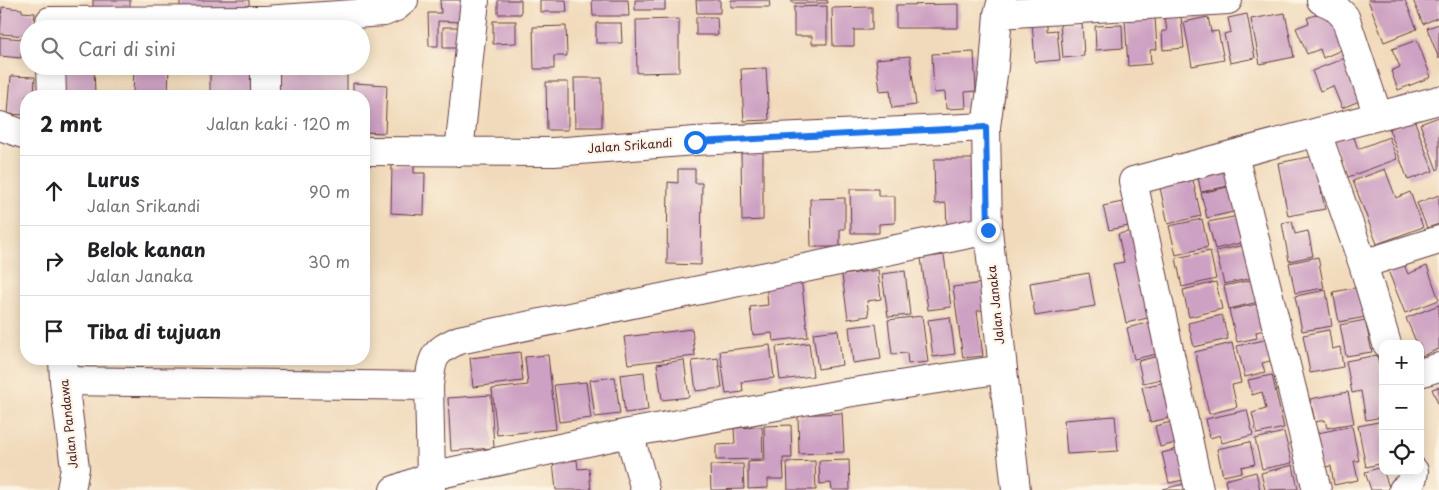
<!DOCTYPE html>
<html lang="id">
<meta charset="utf-8">
<style>
body{margin:0;font-family:"Playpen Sans",sans-serif;background:#f6f6f6;color:#202124}
.controls{position:absolute;right:15px;bottom:15px;display:grid;overflow:hidden;border-radius:10px;box-shadow:0 2px 12px #0003}
.controls button{width:45px;height:45px;display:grid;place-items:center;padding:0;border:0;border-bottom:1px solid #e0e0e0;background:#fff;color:#202124;font:25px sans-serif}
.stop{position:absolute;width:15px;height:15px;margin:-11px;border:4px solid #1a73e8;border-radius:50%;background:#fff}
.stop.end{background:#1a73e8;border-color:#fff;box-shadow:0 1px 5px #0008}
.list{margin:0;padding:0;list-style:none}
h2{display:flex;justify-content:space-between;align-items:center;height:65px;margin:0;padding:0 20px;font-size:21px}
h2 small{font-size:16px;font-weight:400;color:#757577}
.list li{display:grid;grid-template-columns:32px 1fr auto;gap:15px;align-items:center;box-sizing:border-box;height:70px;padding:0 20px;border-top:1px solid #e0e0e0}
.list b{display:block;font-size:19px;white-space:nowrap}
.list p{margin:0;font-size:16px;white-space:nowrap;color:#757577}
.list em{font-size:16px;font-style:normal;color:#757577}
.icon{flex:none;width:28px;height:28px;fill:none;stroke:currentColor;stroke-width:2;stroke-linecap:round;stroke-linejoin:round}
.map{position:relative;flex:none;width:1439px;height:490px;overflow:hidden}
.search{position:absolute;background:#fff;box-shadow:0 2px 12px #0003;left:20px;top:20px;width:350px;height:55px;display:flex;align-items:center;gap:12px;box-sizing:border-box;padding:0 18px;border-radius:28px;color:#757577;font-size:19px}
.panel{position:absolute;background:#fff;box-shadow:0 2px 12px #0003;left:20px;top:90px;width:350px;height:275px;border-radius:20px}
.map>svg:first-child{display:block}
.building{fill:#cda1c3}
.lines{fill:none;stroke-linecap:round;stroke-linejoin:round}
.minor-casing{stroke:#633b41;stroke-width:30}
.minor{stroke:#fff;stroke-width:28}
.route{stroke:#1a73e8;stroke-width:6}
.labels{text-anchor:middle;stroke-width:4.5;stroke-linejoin:round;paint-order:stroke}
.street-label{font-size:12px;fill:#4a1f2b;stroke:#fcf5e5}
</style>
<div class="map">
<svg width="1439" height="490" viewBox="0 0 1439 490">
<rect width="100%" height="100%" fill="#fcf5e5"/>
<filter id="ink" filterUnits="userSpaceOnUse"><feTurbulence type="fractalNoise" baseFrequency=".02" numOctaves="2"/><feDisplacementMap in="SourceGraphic" scale="10" xChannelSelector="R" yChannelSelector="G"/><feConvolveMatrix kernelMatrix="1 2 1 2 8 2 1 2 1" color-interpolation-filters="sRGB"/></filter>
<filter id="wash" filterUnits="userSpaceOnUse"><feTurbulence type="fractalNoise" baseFrequency=".0096" numOctaves="4" result="noise"/><feDisplacementMap in="SourceGraphic" scale="20" xChannelSelector="R" yChannelSelector="G"/><feGaussianBlur stdDeviation="1.12" result="paint"/><feColorMatrix in="noise" values="0 0 0 0 0 0 0 0 0 0 0 0 0 0 0 0 0 1.4 0 .05"/><feComposite in="paint" operator="in"/></filter>
<g filter="url(#wash)">
<rect width="100%" height="100%" fill="#f1dabb"/>
<g id="blocks">
<path class="building" d="M93 0H130V15L93 16Z
M180 0H249V12H180Z
M440 0H463V22L438 21V46H429L428 13H441Z
M498 0H521V14H498Z
M540 0H566L567 12H540Z
M592 0H628L629 16H593Z
M635 0H665V10H635Z
M696 0H720V13H697Z
M731 0H769L770 7H731Z
M792 0H827L828 3H792Z
M1368 0H1405L1417 29 1384 42Z
M1413 0H1439V17L1423 24Z
M958 4V28H896V5Z
M827 6V44H812V36H794V7Z
M2 7 22 9V12L35 13 34 29H29V36L0 34Z
M872 7V30H854V46H833L832 8Z
M1328 10 1344 49 1323 58 1320 49 1307 54 1296 28 1309 23 1307 18Z
M1285 13 1294 57 1260 64 1251 19Z
M1247 14 1255 58 1230 63 1224 34 1231 32 1228 18Z
M696 17H717L718 35H696Z
M1155 17 1157 49 1150 50 1151 64 1128 66 1125 19Z
M1181 17 1184 48 1163 50 1162 31H1167L1165 18Z
M1208 17 1211 32 1218 31 1224 60 1192 66 1184 22Z
M679 19V72L637 73 636 20Z
M1047 20V31L1057 30 1060 60 1035 62 1032 21Z
M493 21H516V43L493 44Z
M1082 22 1084 56 1063 58 1060 23Z
M596 23H621L622 43H596Z
M1439 24V59L1427 28Z
M1122 25 1123 48 1096 50 1095 26Z
M566 26 567 56H554V69H534L533 27Z
M443 27H468V48H443Z
M0 37 22 39 21 58 0 56Z
M1417 40 1431 77 1398 90 1391 71 1400 67 1392 49Z
M974 52 976 91 965 92 966 108 946 109 945 92 934 93 932 54Z
M910 56 916 105 892 108 890 90 880 91 876 59Z
M1350 56 1367 98 1342 108 1333 86 1320 91 1312 71Z
M60 66H94L95 96H61Z
M134 66H169L168 96H133Z
M210 66H253V96H210Z
M276 66H347V96H277Z
M766 68 769 120 744 121 741 69Z
M11 76 35 77 34 96H26V115L8 114Z
M574 78H602V127H575Z
M546 82H568V130H547Z
M353 83 387 85 385 133 364 132V96H353Z
M1439 117V169L1437 170 1420 124Z
M1414 119 1433 171 1408 180 1389 129Z
M1352 132 1358 149 1389 137 1397 159 1348 177 1333 139Z
M741 152H763V220L742 221Z
M1314 156 1325 209 1288 216 1278 163Z
M934 159H976L977 230H947L946 203 935 204Z
M1232 164 1237 184 1201 192 1197 172Z
M392 165H414V173H425L424 215 391 213Z
M678 169H695V183H702L701 265 667 264 668 182 678 183Z
M1385 169 1396 198 1410 192 1423 227 1377 244 1353 181Z
M1193 180 1201 216 1168 224 1160 188Z
M1236 185 1242 210 1207 218 1201 193Z
M850 189H878V196H895V223L879 224V233H851Z
M1439 195V224L1427 228 1417 203Z
M845 198V229H840V247H811L810 199Z
M1132 200 1138 224 1109 230 1103 206Z
M1243 215 1249 241 1215 249 1208 222Z
M1202 219 1208 247 1176 255 1169 226Z
M1292 221 1295 234 1308 231 1313 256 1289 261 1282 223Z
M1137 230 1156 316 1126 323 1113 264 1124 262 1118 234Z
M1249 244 1257 277 1224 284 1216 251Z
M1210 251 1216 279 1182 287 1176 258Z
M944 255 951 307 928 310 921 258Z
M1318 257 1324 288 1295 293 1289 263Z
M1403 262 1408 274 1427 266 1439 300 1405 313 1387 268Z
M878 270 881 299 867 301 869 316 848 319 842 275Z
M905 271 910 315 888 317 882 274Z
M1089 273 1095 306 1035 316 1030 283Z
M801 278 808 337 773 341 772 333 753 335 750 307 768 305 766 282Z
M1257 279 1262 301 1229 309 1224 286Z
M1216 282 1222 309 1189 317 1183 290Z
M983 283 986 310 977 311 983 356 963 358 953 287Z
M1360 287 1366 317 1339 322 1333 292Z
M1326 290 1332 326 1302 331 1295 296Z
M1262 303 1269 329 1256 332 1257 338 1237 342 1229 310Z
M1439 305V349L1422 356 1420 344H1417L1406 318Z
M1222 315 1228 339 1194 347 1188 323Z
M922 316 928 362 908 364 907 353 892 354 888 320Z
M950 317 955 354 933 357 928 320Z
M1159 320 1166 352 1134 359 1127 328Z
M1365 320 1372 352 1346 356 1340 325Z
M876 324 881 359 853 363 849 327Z
M692 329 695 356 628 364 624 337Z
M838 330 842 365 818 369 813 333Z
M1329 330 1332 349 1340 347 1343 367 1310 373 1303 335Z
M1269 339 1274 360 1262 363 1265 372 1245 377 1237 346Z
M809 343 813 376 780 380 776 347Z
M1232 343 1241 383 1232 385 1237 407 1209 414 1195 352Z
M770 345 774 378 742 382 743 392 726 394 720 351Z
M520 352 523 381 473 387 470 358Z
M1166 354 1171 377 1143 383 1138 361Z
M548 355 556 429 497 435 492 389 528 385 525 357Z
M1377 355 1383 385V417L1366 420 1361 391 1352 393 1346 361Z
M718 358 722 388 696 391 692 361Z
M684 360 689 397 662 400 657 364Z
M644 372 648 410 625 413 620 375Z
M1272 375 1284 428 1257 434 1252 413 1266 409 1262 392 1252 395 1248 380Z
M615 377 620 414 595 417 590 380Z
M1171 381 1179 416 1150 422 1142 387Z
M586 382 591 418 559 422 554 385Z
M1439 387V406L1432 389Z
M1348 392 1354 423 1327 428 1325 420 1315 422 1310 399Z
M491 395 494 448 451 451 448 398Z
M1247 410 1253 435 1222 443 1220 435 1210 438 1206 419Z
M842 413 844 452 799 454 798 415Z
M1115 416 1118 451 1067 454 1064 420Z
M1179 420 1184 441 1160 447 1155 426Z
M1383 421V463L1366 467 1358 426Z
M791 425 792 458H783L784 479H768V488L748 489V462L765 461 764 426Z
M1352 426 1359 461H1354L1358 480 1334 485 1331 466 1320 468 1313 434Z
M762 427 763 459 716 460V445L735 444 734 428Z
M1284 432 1292 463 1262 469 1255 439Z
M1250 442 1255 464 1241 467 1242 472 1223 476 1217 449Z
M1181 448 1188 479 1169 483 1162 453Z
M577 460 578 469 589 468 591 490H556L553 462Z
M849 460 850 490H832L831 483 820 484 819 461Z
M815 461 816 490H788L787 462Z
M743 464 744 489 711 490 710 465Z
M1293 465 1298 489 1265 490 1261 473Z
M1382 467 1390 490H1371L1365 472Z
M1256 472 1260 490H1227L1225 480Z
M1193 482 1195 490H1163V489Z"/>
</g>
</g>
<g filter="url(#ink)">
<use href="#blocks" fill-opacity="0" stroke="#633b41" stroke-width="1"/>
<g class="lines">
<defs>
<path id="minor" d="M1002 0 998 14 994 67 986 127 988 230 1016 490
M1321 0 1334 6 1345 17 1378 116
M998 14 1228 0
M265 20 384 12 396 7 404 0
M50 21 265 20V29
M51 66 52 96
M265 96V66
M0 126 26 135
M1317 133 1363 264 1387 344
M364 151 554 152 695 141 986 127
M459 152 475 0
M1234 155 1317 490
M1363 264 1439 240
M63 359 64 381 75 468 71 490
M1420 373 1439 367
M64 381 429 386C432 358 432 352 459 340L988 230
M429 386 431 476 629 433 847 393 1003 369
M629 433 645 490
M394 490 431 476V490
M1199 490 1133 181 1439 100
M1403 490C1411 485 1413 480 1414 471"/>
</defs>
<use href="#minor" class="minor-casing"/>
<use href="#minor" class="minor"/>
</g>
</g>
<g class="lines" filter="url(#ink)">
<path class="route" d="M695 142 986 127 988 230"/>
</g>
<g class="labels">
<g class="street-label">
<text transform="translate(630 146) rotate(-4)" y="4">Jalan Srikandi</text>
<text transform="translate(996 305) rotate(-96)" y="4">Jalan Janaka</text>
<text transform="translate(69 424) rotate(-96)" y="4">Jalan Pandawa</text>
</g>
</g>
</svg>
<div class="controls">
<button>+</button>
<button>−</button>
<button><svg class="icon" aria-label="locate" viewBox="0 0 24 24"><circle cx="12" cy="12" r="6"/><path d="M12 2v4M12 18v4M2 12h4M18 12h4"/></svg></button>
</div>
<div class="stop" style="left:695px;top:142px"></div>
<div class="stop end" style="left:988px;top:230px"></div>
<div class="search"><svg class="icon" aria-label="search" viewBox="0 0 24 24"><circle cx="10" cy="10" r="6"/><path d="M15 15l6 6"/></svg>Cari di sini</div>
<section class="panel">
<h2>2 mnt<small>Jalan kaki · 120 m</small></h2>
<ul class="list">
<li><svg class="icon" aria-label="ahead" viewBox="0 0 24 24"><path d="M12 20V5M6 11l6-6 6 6"/></svg><div><b>Lurus</b><p>Jalan Srikandi</p></div><em>90 m</em></li>
<li><svg class="icon" aria-label="right" viewBox="0 0 24 24"><path d="M7 20v-9h11M14 6l5 5-5 5"/></svg><div><b>Belok kanan</b><p>Jalan Janaka</p></div><em>30 m</em></li>
<li><svg class="icon" aria-label="arrive" viewBox="0 0 24 24"><path d="M6 21V4h12l-3 4 3 4H6"/></svg><div><b>Tiba di tujuan</b></div></li>
</ul>
</section>
</div>
